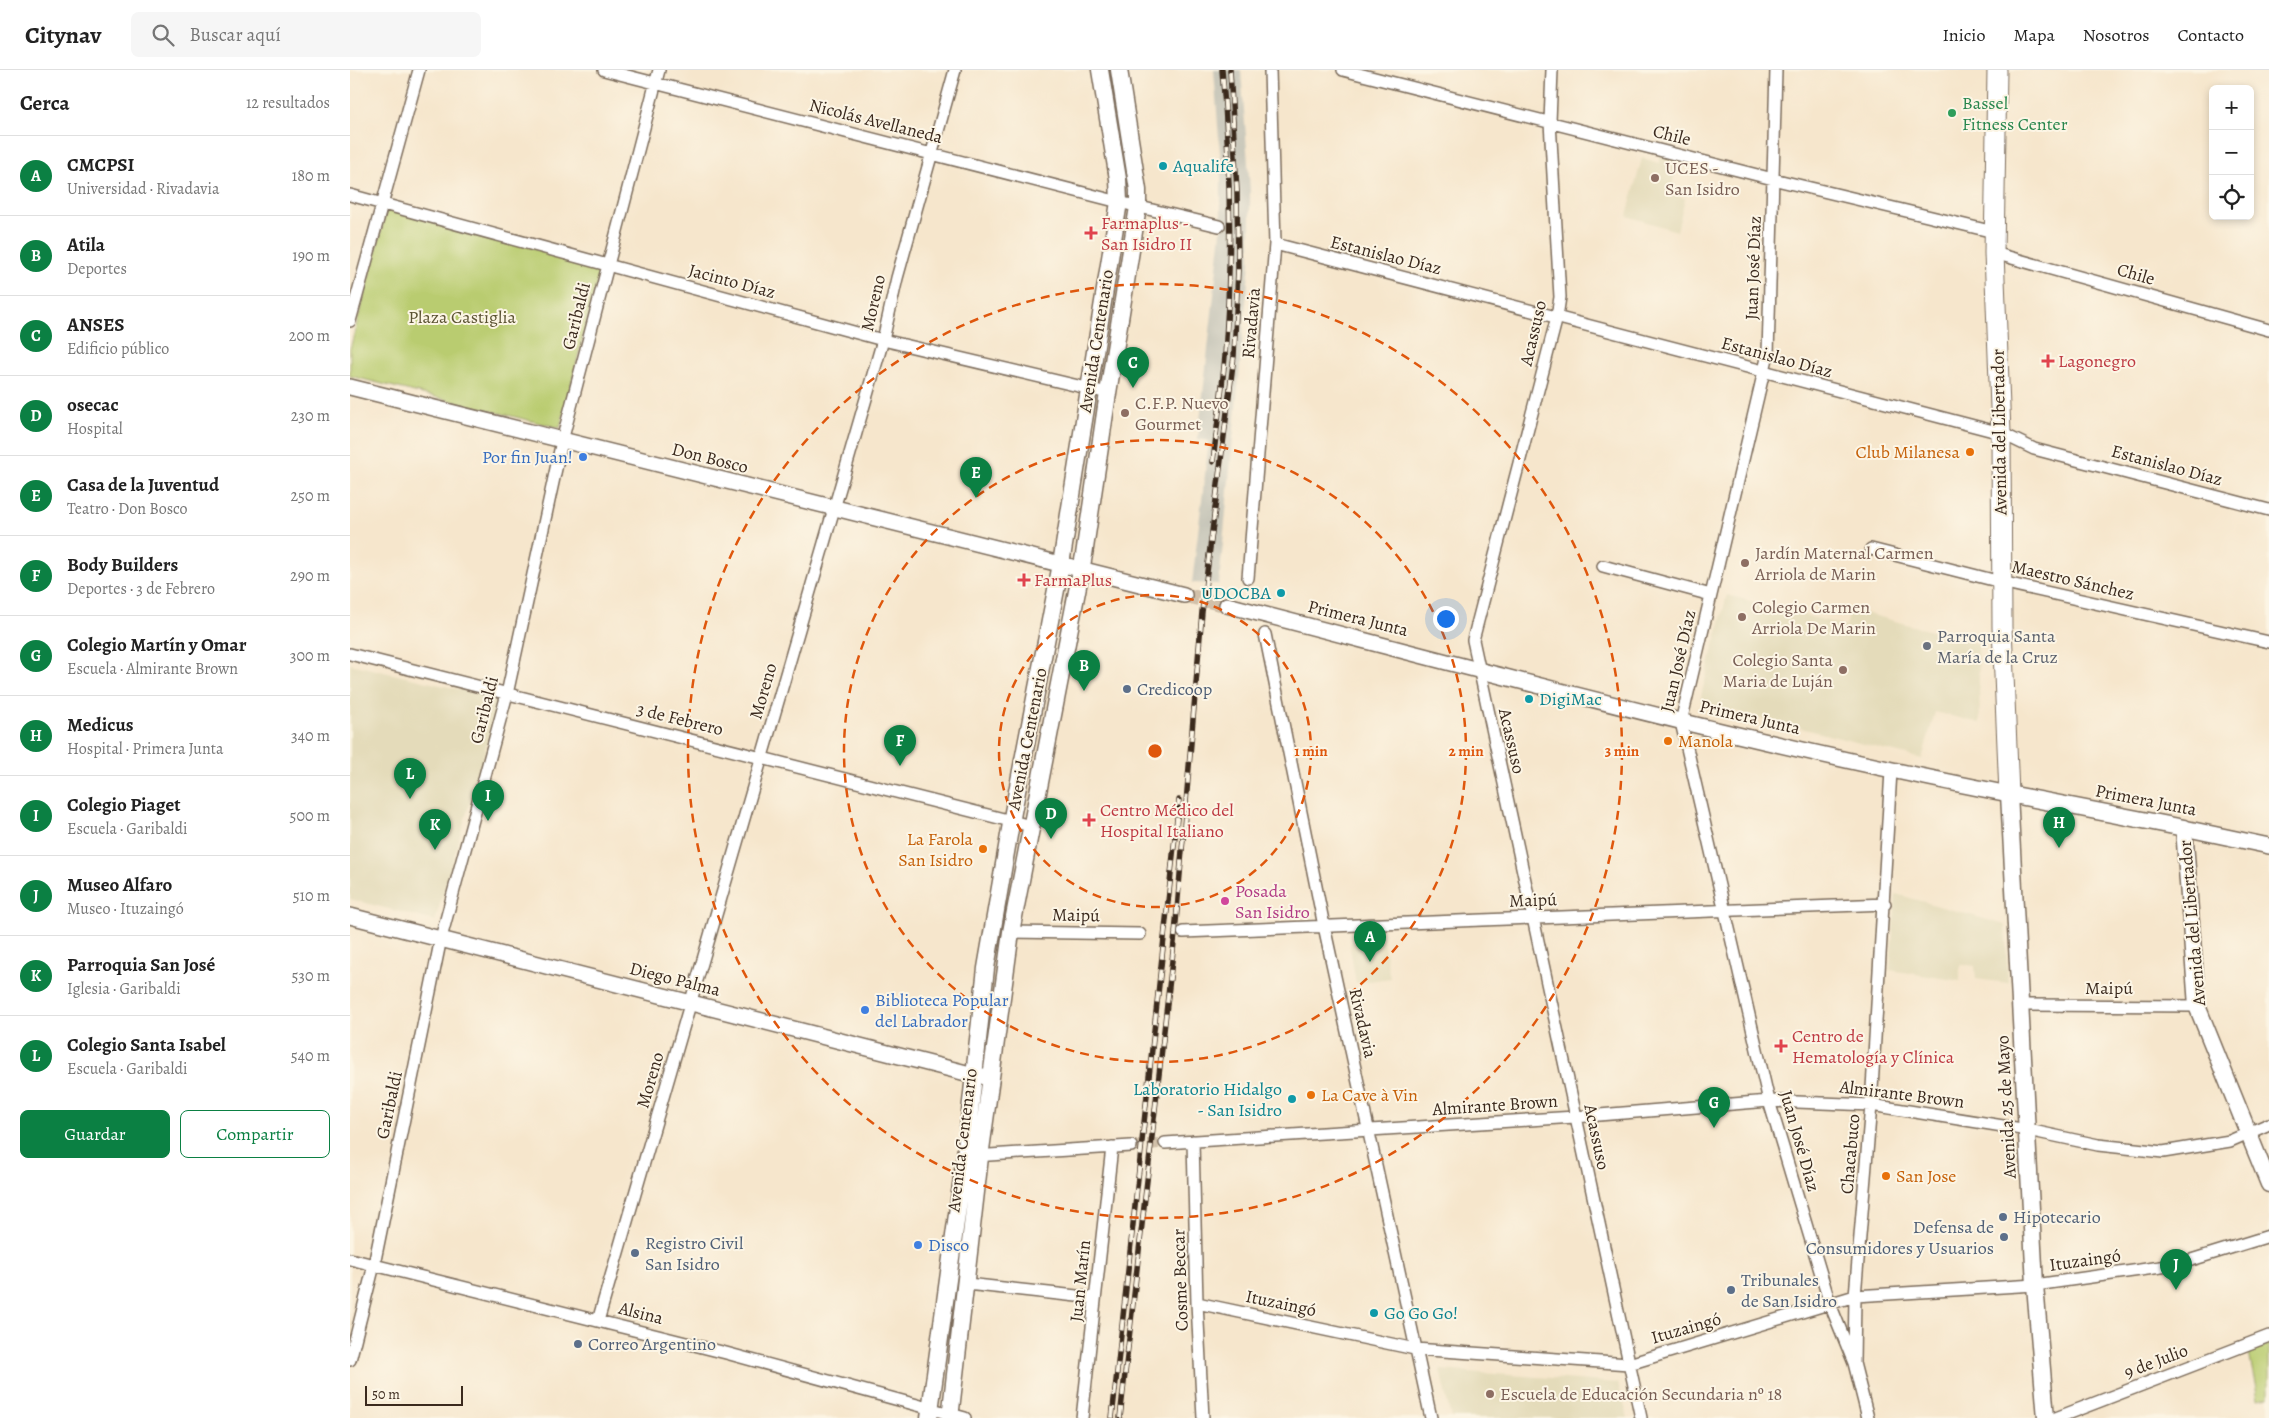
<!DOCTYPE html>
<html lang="es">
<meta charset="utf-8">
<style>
body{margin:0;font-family:Alegreya,serif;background:#f6f6f6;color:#222}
.controls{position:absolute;right:15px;top:15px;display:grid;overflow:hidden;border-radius:8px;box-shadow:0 2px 8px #0003}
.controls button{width:45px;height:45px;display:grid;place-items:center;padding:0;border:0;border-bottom:1px solid #e0e0e0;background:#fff;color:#222;font:25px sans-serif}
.scale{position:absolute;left:15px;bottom:12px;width:98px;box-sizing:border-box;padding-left:5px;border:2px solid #3b2a1e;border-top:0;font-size:14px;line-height:18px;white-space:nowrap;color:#3b2a1e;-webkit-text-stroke:4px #fcf5e5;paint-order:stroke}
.you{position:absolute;left:1095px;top:548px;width:18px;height:18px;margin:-12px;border:4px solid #fff;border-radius:50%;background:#1a73e8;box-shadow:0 0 0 8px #1a73e833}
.badge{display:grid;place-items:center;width:32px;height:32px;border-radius:50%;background:#0b8043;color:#fff;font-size:16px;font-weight:700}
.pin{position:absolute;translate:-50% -41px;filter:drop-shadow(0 1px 2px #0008)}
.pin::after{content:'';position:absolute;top:26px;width:18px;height:15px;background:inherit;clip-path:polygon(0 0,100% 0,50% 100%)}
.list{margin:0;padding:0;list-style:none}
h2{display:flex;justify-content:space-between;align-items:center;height:65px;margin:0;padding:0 20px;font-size:21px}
h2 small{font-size:16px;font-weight:400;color:#767676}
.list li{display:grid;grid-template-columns:32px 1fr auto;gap:15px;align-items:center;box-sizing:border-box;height:80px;padding:0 20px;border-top:1px solid #e0e0e0}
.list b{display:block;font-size:19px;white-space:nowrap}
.list p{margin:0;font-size:16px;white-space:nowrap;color:#767676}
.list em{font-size:16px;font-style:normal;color:#767676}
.actions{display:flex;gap:10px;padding:15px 20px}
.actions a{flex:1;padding:11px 0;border:1px solid #0b8043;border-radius:8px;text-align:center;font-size:18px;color:#0b8043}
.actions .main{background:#0b8043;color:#fff}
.icon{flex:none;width:28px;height:28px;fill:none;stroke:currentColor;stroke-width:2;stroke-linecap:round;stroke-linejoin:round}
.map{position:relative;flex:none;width:1919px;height:1348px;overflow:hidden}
header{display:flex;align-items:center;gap:30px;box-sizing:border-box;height:70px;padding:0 25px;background:#fff;border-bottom:1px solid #e0e0e0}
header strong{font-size:24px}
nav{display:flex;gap:28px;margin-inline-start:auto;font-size:18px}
.search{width:350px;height:45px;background:#f6f6f6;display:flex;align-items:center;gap:12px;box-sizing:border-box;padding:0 18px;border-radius:8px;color:#767676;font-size:19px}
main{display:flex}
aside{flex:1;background:#fff}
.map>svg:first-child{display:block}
.built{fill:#e4dbba}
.industrial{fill:#c6c5b8}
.green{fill:#b9cc6f;stroke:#7a7b46}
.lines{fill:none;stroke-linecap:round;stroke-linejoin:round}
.minor-tunnel{stroke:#d1c0a9;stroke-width:11;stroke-dasharray:11 5.5;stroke-linecap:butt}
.tertiary-tunnel{stroke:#d1c0a9;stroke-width:15;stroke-dasharray:15 8;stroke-linecap:butt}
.minor-casing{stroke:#7c6c5b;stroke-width:14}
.tertiary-casing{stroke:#7c6c5b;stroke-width:18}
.secondary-casing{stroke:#7c6c5b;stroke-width:19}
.primary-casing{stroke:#7c6c5b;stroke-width:21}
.minor{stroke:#fff;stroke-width:11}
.tertiary{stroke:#fff;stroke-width:15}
.secondary{stroke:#fff;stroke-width:16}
.primary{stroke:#fff;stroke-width:19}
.rail-casing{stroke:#3b2a1e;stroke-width:5.5}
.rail{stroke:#fcf5e5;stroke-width:4;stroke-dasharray:11;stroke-linecap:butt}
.ring{fill:none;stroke:#df570d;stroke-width:2.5;stroke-dasharray:9 6}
.leisure-dot{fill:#2e9e5b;stroke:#fcf5e5;stroke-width:2}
.culture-dot{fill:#0f9aa8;stroke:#fcf5e5;stroke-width:2}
.education-dot{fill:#8d6e63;stroke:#fcf5e5;stroke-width:2}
.health-dot{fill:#e0444e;stroke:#fcf5e5;stroke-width:2}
.food-dot{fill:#e8710a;stroke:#fcf5e5;stroke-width:2}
.shop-dot{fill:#3f7fe0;stroke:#fcf5e5;stroke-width:2}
.worship-dot{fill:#6b7280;stroke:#fcf5e5;stroke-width:2}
.service-dot{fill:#5c6f8a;stroke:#fcf5e5;stroke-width:2}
.hotel-dot{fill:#d1479c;stroke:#fcf5e5;stroke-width:2}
.labels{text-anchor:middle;stroke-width:4;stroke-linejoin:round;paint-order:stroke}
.leisure-label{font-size:18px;fill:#27864d;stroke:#fcf5e5;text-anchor:start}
.street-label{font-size:18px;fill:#3b2a1e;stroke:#fcf5e5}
.culture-label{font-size:18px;fill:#0d838f;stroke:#fcf5e5;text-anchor:start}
.education-label{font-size:18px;fill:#785e54;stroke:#fcf5e5;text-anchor:start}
.health-label{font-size:18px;fill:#be3a42;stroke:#fcf5e5;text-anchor:start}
.park-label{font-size:18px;fill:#5a5232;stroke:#fcf5e5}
.food-label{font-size:18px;fill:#c56008;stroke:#fcf5e5;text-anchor:start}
.shop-label{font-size:18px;fill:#366cbe;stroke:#fcf5e5;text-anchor:start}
.worship-label{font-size:18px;fill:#5b616d;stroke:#fcf5e5;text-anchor:start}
.service-label{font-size:18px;fill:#4e5e75;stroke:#fcf5e5;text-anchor:start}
.hotel-label{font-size:18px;fill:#b23c85;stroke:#fcf5e5;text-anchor:start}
.centre{fill:#df570d;stroke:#fcf5e5;stroke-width:2.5}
.ring-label{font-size:15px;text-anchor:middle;font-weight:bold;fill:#df570d;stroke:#fcf5e5;stroke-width:4;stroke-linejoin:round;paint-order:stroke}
</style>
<header>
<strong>Citynav</strong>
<div class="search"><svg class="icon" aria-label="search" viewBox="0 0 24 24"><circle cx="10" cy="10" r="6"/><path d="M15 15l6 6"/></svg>Buscar aquí</div>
<nav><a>Inicio</a><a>Mapa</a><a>Nosotros</a><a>Contacto</a></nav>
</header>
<main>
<aside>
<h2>Cerca<small>12 resultados</small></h2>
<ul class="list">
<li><span class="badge">A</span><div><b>CMCPSI</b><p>Universidad · Rivadavia</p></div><em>180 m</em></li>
<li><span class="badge">B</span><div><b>Atila</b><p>Deportes</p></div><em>190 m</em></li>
<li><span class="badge">C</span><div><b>ANSES</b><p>Edificio público</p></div><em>200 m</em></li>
<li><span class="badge">D</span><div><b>osecac</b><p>Hospital</p></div><em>230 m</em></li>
<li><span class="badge">E</span><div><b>Casa de la Juventud</b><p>Teatro · Don Bosco</p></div><em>250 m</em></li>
<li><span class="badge">F</span><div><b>Body Builders</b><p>Deportes · 3 de Febrero</p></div><em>290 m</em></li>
<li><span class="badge">G</span><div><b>Colegio Martín y Omar</b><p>Escuela · Almirante Brown</p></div><em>300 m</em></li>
<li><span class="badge">H</span><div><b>Medicus</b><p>Hospital · Primera Junta</p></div><em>340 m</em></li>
<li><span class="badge">I</span><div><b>Colegio Piaget</b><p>Escuela · Garibaldi</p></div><em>500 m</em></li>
<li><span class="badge">J</span><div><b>Museo Alfaro</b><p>Museo · Ituzaingó</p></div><em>510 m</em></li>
<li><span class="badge">K</span><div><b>Parroquia San José</b><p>Iglesia · Garibaldi</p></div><em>530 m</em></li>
<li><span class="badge">L</span><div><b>Colegio Santa Isabel</b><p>Escuela · Garibaldi</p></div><em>540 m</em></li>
</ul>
<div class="actions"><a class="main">Guardar</a><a>Compartir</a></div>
</aside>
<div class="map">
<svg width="1919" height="1348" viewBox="0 0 1919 1348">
<rect width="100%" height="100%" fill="#fcf5e5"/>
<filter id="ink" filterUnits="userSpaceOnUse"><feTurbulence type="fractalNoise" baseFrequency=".02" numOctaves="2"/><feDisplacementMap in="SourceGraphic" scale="10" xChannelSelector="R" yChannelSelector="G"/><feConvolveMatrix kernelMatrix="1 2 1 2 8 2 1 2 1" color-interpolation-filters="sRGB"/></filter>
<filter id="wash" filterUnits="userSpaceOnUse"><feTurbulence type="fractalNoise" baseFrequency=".0096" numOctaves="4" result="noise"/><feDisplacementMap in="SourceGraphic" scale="20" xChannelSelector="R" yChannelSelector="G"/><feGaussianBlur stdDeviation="1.12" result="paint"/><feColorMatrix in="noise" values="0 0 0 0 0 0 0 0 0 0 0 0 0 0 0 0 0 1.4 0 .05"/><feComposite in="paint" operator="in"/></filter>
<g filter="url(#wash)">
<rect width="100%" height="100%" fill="#f6e6cc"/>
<path class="built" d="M1310 85 1328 89 1320 124 1335 128 1327 161 1277 146 1292 88 1309 93Z
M1377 525 1496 556 1501 539 1628 574 1630 653 1585 642 1572 689 1357 634 1351 631V626Z
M0 594 150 629 85 851 0 829Z
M1546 824 1655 855 1658 913 1626 909 1625 896 1610 894V911L1540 900Z
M1032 865 1040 908 1006 913 1000 876 1001 872Z
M1090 1300 1268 1313 1278 1348H1101Z"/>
<path class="industrial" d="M864 0H891L900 120V191L869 514 842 513 859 371 848 369 871 162V97Z"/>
<path class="green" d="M37 139 251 196 210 358 0 306V279Z
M1919 1275V1327L1908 1329 1899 1283Z"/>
</g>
<g filter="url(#ink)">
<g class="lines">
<path class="minor-tunnel" d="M781 1076 815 1073"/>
<path class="tertiary-tunnel" d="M834 525 877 535"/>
<defs>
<path id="minor" d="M254 0 769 132 869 156
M993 0 1423 109 1644 162
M1202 0 1200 52 1210 227 1207 247 1123 570 1291 1348
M1426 0 1418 284 1331 652 1419 1031 1480 1234 1504 1293
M0 125 533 270 758 323
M925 174 1651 363 1684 379 1919 440
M1644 183 1919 260
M0 251 69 0
M1521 479 1651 512 1919 572
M1253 496 1361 525
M898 508 925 174 920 0
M915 564 974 856 1081 1348
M0 584 681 756
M661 862 790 864
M833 862 1535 834
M1671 935 1847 936
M843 1071 847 1233 853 1348
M815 1073 1225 1047 1419 1031 1521 1035 1678 1060 1748 1075 1813 1082 1880 1071 1919 1054
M624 1086 781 1076
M0 1189 376 1283 615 1348
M617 1214 745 1228
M847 1233 1065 1279 1279 1294 1505 1226 1685 1215 1825 1195 1919 1166
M248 1251 533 270 547 208 605 0
M0 1290 24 1195 91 868 157 624 212 371 309 0
M732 1348 762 1077
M1518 1348 1504 1293 1505 1226 1521 1035 1541 701
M1706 1348 1919 1266"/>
<path id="tertiary" d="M0 317 834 525
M877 535C1137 602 1396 673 1659 724
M1834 758 1919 776
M0 846 624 1005 640 1007"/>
<path id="secondary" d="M579 1348 615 1086 636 898 663 742 711 494 769 132 768 109 750 0
M600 1348 630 1087 661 862 734 485 758 323 788 137V120L769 0
M1696 1348 1685 1215 1659 724 1834 758 1847 936 1919 1114"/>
<path id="primary" d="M1647 0 1644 183 1651 363 1652 557 1659 724"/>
</defs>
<use href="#minor" class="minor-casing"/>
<use href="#tertiary" class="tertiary-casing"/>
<use href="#secondary" class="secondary-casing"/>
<use href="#primary" class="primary-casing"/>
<use href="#minor" class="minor"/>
<use href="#tertiary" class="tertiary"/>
<use href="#secondary" class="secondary"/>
<use href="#primary" class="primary"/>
<defs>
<path id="rail" d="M863 392C867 356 872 321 875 286 882 191 881 94 872 0
M762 1348 829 730
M770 1348 825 864 852 542 884 286 888 200 887 121 880 0"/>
</defs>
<use href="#rail" class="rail-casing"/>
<use href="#rail" class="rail"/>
</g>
</g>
<g class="ring">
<circle cx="805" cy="681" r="156"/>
<circle cx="805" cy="681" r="311"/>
<circle cx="805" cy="681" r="467"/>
</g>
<circle class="leisure-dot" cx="1602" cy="43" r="5"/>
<g class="culture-dot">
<circle cx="813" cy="96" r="5"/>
<circle cx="931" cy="523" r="5"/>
<circle cx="1179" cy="629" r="5"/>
<circle cx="942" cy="1029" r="5"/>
<circle cx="1024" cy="1243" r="5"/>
</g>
<g class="education-dot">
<circle cx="1305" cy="108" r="5"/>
<circle cx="775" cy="343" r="5"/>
<circle cx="1395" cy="493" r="5"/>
<circle cx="1392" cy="547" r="5"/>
<circle cx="1493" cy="600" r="5"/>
<circle cx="1140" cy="1324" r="5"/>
</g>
<g class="health-dot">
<path d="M738.5 155.5h5v5h5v5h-5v5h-5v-5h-5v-5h5z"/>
<path d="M1695.5 283.5h5v5h5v5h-5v5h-5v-5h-5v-5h5z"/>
<path d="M671.5 502.5h5v5h5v5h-5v5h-5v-5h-5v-5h5z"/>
<path d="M736.5 742.5h5v5h5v5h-5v5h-5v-5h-5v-5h5z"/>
<path d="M1428.5 968.5h5v5h5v5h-5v5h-5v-5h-5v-5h5z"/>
</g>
<g class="food-dot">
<circle cx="1620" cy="382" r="5"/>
<circle cx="1318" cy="671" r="5"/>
<circle cx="633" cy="779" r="5"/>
<circle cx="961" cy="1025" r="5"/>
<circle cx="1536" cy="1106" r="5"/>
</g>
<g class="shop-dot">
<circle cx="233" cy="387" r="5"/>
<circle cx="515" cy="940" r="5"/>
<circle cx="568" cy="1175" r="5"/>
</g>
<circle class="worship-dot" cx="1577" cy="576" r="5"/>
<g class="service-dot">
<circle cx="777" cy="619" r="5"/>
<circle cx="1653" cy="1147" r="5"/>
<circle cx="1654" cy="1167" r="5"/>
<circle cx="285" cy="1183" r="5"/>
<circle cx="1381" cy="1220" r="5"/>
<circle cx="228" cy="1274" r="5"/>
</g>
<circle class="hotel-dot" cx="875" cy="831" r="5"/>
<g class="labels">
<g class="leisure-label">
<text x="1612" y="39">Bassel<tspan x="1612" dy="21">Fitness Center</tspan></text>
</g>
<g class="street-label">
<text transform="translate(526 51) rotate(14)" y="6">Nicolás Avellaneda</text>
<text transform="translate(1322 65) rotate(14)" y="6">Chile</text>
<text transform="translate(1036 185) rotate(14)" y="6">Estanislao Díaz</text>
<text transform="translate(1403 198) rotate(-88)" y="6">Juan José Díaz</text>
<text transform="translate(1786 204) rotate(16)" y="6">Chile</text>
<text transform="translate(382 211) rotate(15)" y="6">Jacinto Díaz</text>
<text transform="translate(523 233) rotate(-77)" y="6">Moreno</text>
<text transform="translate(226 246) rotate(-76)" y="6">Garibaldi</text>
<text transform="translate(901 253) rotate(-85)" y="6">Rivadavia</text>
<text transform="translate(1183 263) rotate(-77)" y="6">Acassuso</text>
<text transform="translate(746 271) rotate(-81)" y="6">Avenida Centenario</text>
<text transform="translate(1427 287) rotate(15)" y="6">Estanislao Díaz</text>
<text transform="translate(1649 362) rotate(-91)" y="6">Avenida del Libertador</text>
<text transform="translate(360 388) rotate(14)" y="6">Don Bosco</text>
<text transform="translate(1817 395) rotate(15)" y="6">Estanislao Díaz</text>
<text transform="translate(1723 510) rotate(13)" y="6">Maestro Sánchez</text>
<text transform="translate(1008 548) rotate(14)" y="6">Primera Junta</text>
<text transform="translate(1328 591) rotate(-77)" y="6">Juan José Díaz</text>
<text transform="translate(413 621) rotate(-74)" y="6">Moreno</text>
<text transform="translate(134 640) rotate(-76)" y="6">Garibaldi</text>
<text transform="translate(1400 647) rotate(13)" y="6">Primera Junta</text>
<text transform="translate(330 649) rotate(14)" y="6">3 de Febrero</text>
<text transform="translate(677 669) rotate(-79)" y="6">Avenida Centenario</text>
<text transform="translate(1162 671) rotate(77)" y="6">Acassuso</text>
<text transform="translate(1796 730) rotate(11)" y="6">Primera Junta</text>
<text transform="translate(1183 830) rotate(-2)" y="6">Maipú</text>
<text transform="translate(726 845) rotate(1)" y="6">Maipú</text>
<text transform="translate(1842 853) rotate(-95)" y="6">Avenida del Libertador</text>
<text transform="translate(325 909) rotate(14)" y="6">Diego Palma</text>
<text x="1759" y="924">Maipú</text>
<text transform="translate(1013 953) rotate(77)" y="6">Rivadavia</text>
<text transform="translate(300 1010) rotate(-74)" y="6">Moreno</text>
<text transform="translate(1552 1024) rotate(7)" y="6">Almirante Brown</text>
<text transform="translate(39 1035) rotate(-78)" y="6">Garibaldi</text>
<text transform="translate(1145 1035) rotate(-4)" y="6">Almirante Brown</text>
<text transform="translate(1656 1037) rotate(-93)" y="6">Avenida 25 de Mayo</text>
<text transform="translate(1247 1067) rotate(78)" y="6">Acassuso</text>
<text transform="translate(612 1070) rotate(-83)" y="6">Avenida Centenario</text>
<text transform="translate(1450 1071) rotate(74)" y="6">Juan José Díaz</text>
<text transform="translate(1500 1084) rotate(-85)" y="6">Chacabuco</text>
<text transform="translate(1735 1190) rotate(-8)" y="6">Ituzaingó</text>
<text transform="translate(830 1210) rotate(-92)" y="6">Cosme Beccar</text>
<text transform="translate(730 1211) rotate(-84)" y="6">Juan Marín</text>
<text transform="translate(931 1233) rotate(12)" y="6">Ituzaingó</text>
<text transform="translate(291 1243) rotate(14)" y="6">Alsina</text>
<text transform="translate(1336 1258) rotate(-16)" y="6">Ituzaingó</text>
<text transform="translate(1806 1291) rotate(-21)" y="6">9 de Julio</text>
</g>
<g class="culture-label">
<text x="823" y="102">Aqualife</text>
<text x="921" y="529" text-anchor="end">UDOCBA</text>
<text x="1189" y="635">DigiMac</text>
<text x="932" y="1025" text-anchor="end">Laboratorio Hidalgo<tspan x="932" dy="21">- San Isidro</tspan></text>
<text x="1034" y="1249">Go Go Go!</text>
</g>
<g class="education-label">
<text x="1315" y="104">UCES -<tspan x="1315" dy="21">San Isidro</tspan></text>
<text x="785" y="339">C.F.P. Nuevo<tspan x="785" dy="21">Gourmet</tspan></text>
<text x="1405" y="489">Jardín Maternal Carmen<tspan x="1405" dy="21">Arriola de Marin</tspan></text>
<text x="1402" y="543">Colegio Carmen<tspan x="1402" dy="21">Arriola De Marin</tspan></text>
<text x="1483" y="596" text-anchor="end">Colegio Santa<tspan x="1483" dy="21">Maria de Luján</tspan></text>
<text x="1150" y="1330">Escuela de Educación Secundaria nº 18</text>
</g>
<g class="health-label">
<text x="751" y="159">Farmaplus -<tspan x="751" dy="21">San Isidro II</tspan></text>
<text x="1708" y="297">Lagonegro</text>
<text x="684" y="516">FarmaPlus</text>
<text x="750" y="746">Centro Médico del<tspan x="750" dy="21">Hospital Italiano</tspan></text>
<text x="1442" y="972">Centro de<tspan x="1442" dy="21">Hematología y Clínica</tspan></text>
</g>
<g class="park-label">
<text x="112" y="253">Plaza Castiglia</text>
</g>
<g class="food-label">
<text x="1610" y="388" text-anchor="end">Club Milanesa</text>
<text x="1328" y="677">Manola</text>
<text x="623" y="775" text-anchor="end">La Farola<tspan x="623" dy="21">San Isidro</tspan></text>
<text x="971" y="1031">La Cave à Vin</text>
<text x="1546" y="1112">San Jose</text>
</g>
<g class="shop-label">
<text x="223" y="393" text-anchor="end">Por fin Juan!</text>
<text x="525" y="936">Biblioteca Popular<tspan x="525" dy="21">del Labrador</tspan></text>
<text x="578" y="1181">Disco</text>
</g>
<g class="worship-label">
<text x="1587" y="572">Parroquia Santa<tspan x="1587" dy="21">María de la Cruz</tspan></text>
</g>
<g class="service-label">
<text x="787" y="625">Credicoop</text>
<text x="1663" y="1153">Hipotecario</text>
<text x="1644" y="1163" text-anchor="end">Defensa de<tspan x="1644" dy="21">Consumidores y Usuarios</tspan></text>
<text x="295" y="1179">Registro Civil<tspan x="295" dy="21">San Isidro</tspan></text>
<text x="1391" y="1216">Tribunales<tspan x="1391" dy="21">de San Isidro</tspan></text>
<text x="238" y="1280">Correo Argentino</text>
</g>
<g class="hotel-label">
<text x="885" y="827">Posada<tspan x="885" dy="21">San Isidro</tspan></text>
</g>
</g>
<circle cx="805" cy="681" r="8" class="centre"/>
<g class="ring-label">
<text x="961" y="686">1 min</text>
<text x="1116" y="686">2 min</text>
<text x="1272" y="686">3 min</text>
</g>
</svg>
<div class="controls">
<button>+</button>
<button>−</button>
<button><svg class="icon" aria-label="locate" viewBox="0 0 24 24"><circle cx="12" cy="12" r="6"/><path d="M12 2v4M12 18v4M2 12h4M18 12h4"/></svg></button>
</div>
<div class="scale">50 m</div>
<div class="you"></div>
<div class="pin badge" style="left:1020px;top:892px">A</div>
<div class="pin badge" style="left:734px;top:621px">B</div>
<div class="pin badge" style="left:783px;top:318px">C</div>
<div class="pin badge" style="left:701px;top:769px">D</div>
<div class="pin badge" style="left:626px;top:428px">E</div>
<div class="pin badge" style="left:550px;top:696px">F</div>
<div class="pin badge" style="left:1364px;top:1058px">G</div>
<div class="pin badge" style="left:1709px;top:778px">H</div>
<div class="pin badge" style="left:138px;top:751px">I</div>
<div class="pin badge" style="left:1826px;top:1220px">J</div>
<div class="pin badge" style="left:85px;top:780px">K</div>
<div class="pin badge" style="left:60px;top:729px">L</div>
</div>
</main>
